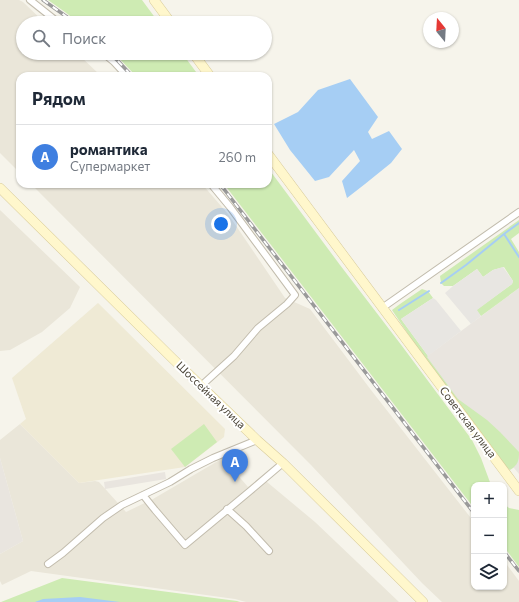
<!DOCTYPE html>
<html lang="ru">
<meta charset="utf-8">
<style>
body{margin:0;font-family:Commissioner,sans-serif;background:#f2f2f3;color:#1f2937}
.controls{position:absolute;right:12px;bottom:12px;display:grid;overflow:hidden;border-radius:8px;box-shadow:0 1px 3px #0004}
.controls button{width:36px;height:36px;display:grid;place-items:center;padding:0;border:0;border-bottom:1px solid #e0e1e3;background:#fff;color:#1f2937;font:20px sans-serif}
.compass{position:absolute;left:423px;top:12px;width:36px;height:36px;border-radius:50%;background:#fff;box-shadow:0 1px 3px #0004;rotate:342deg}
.you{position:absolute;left:221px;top:224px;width:14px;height:14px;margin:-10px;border:3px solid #fff;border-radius:50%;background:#1a73e8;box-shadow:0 0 0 6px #1a73e833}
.badge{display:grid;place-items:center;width:26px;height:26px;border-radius:50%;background:#ff4d19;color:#fff;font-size:13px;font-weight:700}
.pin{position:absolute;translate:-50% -33px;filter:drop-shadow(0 1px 2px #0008)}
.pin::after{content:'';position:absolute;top:21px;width:14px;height:12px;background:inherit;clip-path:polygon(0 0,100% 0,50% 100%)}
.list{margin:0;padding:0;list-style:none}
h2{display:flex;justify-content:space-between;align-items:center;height:52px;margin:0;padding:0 16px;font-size:17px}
h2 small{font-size:13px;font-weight:400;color:#747a83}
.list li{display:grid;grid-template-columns:26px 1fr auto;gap:12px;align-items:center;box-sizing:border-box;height:64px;padding:0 16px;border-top:1px solid #e0e1e3}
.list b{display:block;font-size:15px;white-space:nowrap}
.list p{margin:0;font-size:13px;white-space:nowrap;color:#747a83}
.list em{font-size:13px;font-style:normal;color:#747a83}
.icon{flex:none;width:22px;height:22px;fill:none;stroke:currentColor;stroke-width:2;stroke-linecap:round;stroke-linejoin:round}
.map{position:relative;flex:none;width:519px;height:602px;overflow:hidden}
.search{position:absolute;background:#fff;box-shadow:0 1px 3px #0004;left:16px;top:16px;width:256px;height:44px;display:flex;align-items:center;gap:10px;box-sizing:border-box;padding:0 14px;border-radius:22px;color:#747a83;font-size:15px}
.panel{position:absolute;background:#fff;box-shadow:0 1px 3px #0004;left:16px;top:72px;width:256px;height:116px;border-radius:12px}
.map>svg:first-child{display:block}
.residential{fill:#eae6d9}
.industrial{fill:#e9e5df}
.education{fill:#efead5}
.green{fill:#ceebb3}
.parking{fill:#e8e6e2}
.water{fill:#a6cef4}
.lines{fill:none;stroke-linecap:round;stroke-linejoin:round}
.stream{stroke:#a6cef4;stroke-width:2}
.street-casing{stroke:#c2bcad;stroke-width:8}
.secondary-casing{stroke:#d8cb9a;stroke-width:10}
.street{stroke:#fff;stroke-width:6}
.secondary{stroke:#fff7cc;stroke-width:9}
.rail-casing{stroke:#9a9a9a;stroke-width:3.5}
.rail{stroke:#fff;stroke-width:2;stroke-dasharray:6;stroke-linecap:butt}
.labels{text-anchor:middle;stroke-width:4;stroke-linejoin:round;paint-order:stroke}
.street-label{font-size:11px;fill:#4b4538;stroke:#fff}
</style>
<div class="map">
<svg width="519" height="602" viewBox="0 0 519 602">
<rect width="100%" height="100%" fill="#f6f4eb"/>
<path class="residential" d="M0 0H19L23 2 45 23H23V53H77L101 76H20V173L0 153Z
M31 184H202L228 214 285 298 310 309 371 390 474 522V587H504V561L519 581V602H442L422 583 311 465Z
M0 210 80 287 70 308 42 332 10 350 0 351Z
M20 424 79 483 95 481 99 482 126 512 153 499 223 458 248 487 261 477 315 522 399 602H246L235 599 31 571 2 585 0 581V554L23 541 0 458V440Z"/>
<path class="industrial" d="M519 288V474L514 468 508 466 426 357Z
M0 458 23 541 0 554Z
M165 472 166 479 105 489 104 482Z"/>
<path class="education" d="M98 303 225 429 224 437 185 467 79 483 20 424 26 419 12 378Z"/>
<path class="green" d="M48 0H142L159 23H79L65 12Z
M114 53H182L199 76H136Z
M268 168 340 265 402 346 472 440 481 458 491 485H474V508L224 184H268Z
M519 220V233L511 239 519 252V288L481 316 476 310 512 284 513 281 504 267 493 270 483 277 477 269 453 286H444L441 283 440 276Z
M422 289 428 291 433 298 401 319 428 356 427 357 458 399 487 420 500 432 519 452C519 461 518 465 510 470L505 466 414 343 392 310 400 304Z
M204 424 217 442 185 467 171 449Z
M504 504 509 508 519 510V567L504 547Z
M62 578 237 601 240 602H1Z"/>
<path class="parking" d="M503 267 513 281 512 284 477 310 481 316 471 324 445 293 453 286 477 269 483 277 493 270Z
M433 298 436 300 461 331 428 356 401 319Z"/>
<path class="water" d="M350 79 378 117 368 132 372 139 389 131 402 149 391 163 365 184 347 198 342 181 360 161 354 150 329 177 315 181 290 150 274 124 298 112 318 90Z
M80 597 120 602H35L43 599Z"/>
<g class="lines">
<path class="stream" d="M504 234 519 257
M441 283 466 265 504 234 519 223
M399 310 429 291"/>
<defs>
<path id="street" d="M30 0 59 23
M103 53 114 62 127 76
M382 308 519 212
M202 385 234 356 258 328 287 304 295 295 230 207 211 184
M143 495 155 510 185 545 250 491 283 463
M227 509 246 526 269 551
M48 564 63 553 103 518 122 505 170 482 191 469 213 458 257 440"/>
<path id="secondary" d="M154 0 171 23
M193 53 210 76
M268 154 519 491
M0 188 173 359 257 440 283 463 423 602"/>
</defs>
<use href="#street" class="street-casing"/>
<use href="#secondary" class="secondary-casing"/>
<use href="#street" class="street"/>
<use href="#secondary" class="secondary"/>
<defs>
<path id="rail" d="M43 0 67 17 74 23
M109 53 118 61 132 76
M220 184 474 513
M504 552 519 571"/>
</defs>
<use href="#rail" class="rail-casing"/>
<use href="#rail" class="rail"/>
</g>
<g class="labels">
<g class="street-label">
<text transform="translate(211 395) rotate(44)" y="4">Шоссейная улица</text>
<text transform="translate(468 422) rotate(53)" y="4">Советская улица</text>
</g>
</g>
</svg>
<div class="controls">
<button>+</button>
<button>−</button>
<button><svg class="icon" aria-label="layers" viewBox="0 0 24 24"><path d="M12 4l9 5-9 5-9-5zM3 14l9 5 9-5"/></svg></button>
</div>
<svg class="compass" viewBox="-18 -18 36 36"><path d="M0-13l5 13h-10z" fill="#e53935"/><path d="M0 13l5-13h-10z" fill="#747a83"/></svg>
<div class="you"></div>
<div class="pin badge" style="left:235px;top:482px;background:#3f7fe0">A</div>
<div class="search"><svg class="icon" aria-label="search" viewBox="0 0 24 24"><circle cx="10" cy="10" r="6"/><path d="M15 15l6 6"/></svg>Поиск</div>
<section class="panel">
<h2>Рядом<small></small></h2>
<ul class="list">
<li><span class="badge" style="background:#3f7fe0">A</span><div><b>романтика</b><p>Супермаркет</p></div><em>260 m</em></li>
</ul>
</section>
</div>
